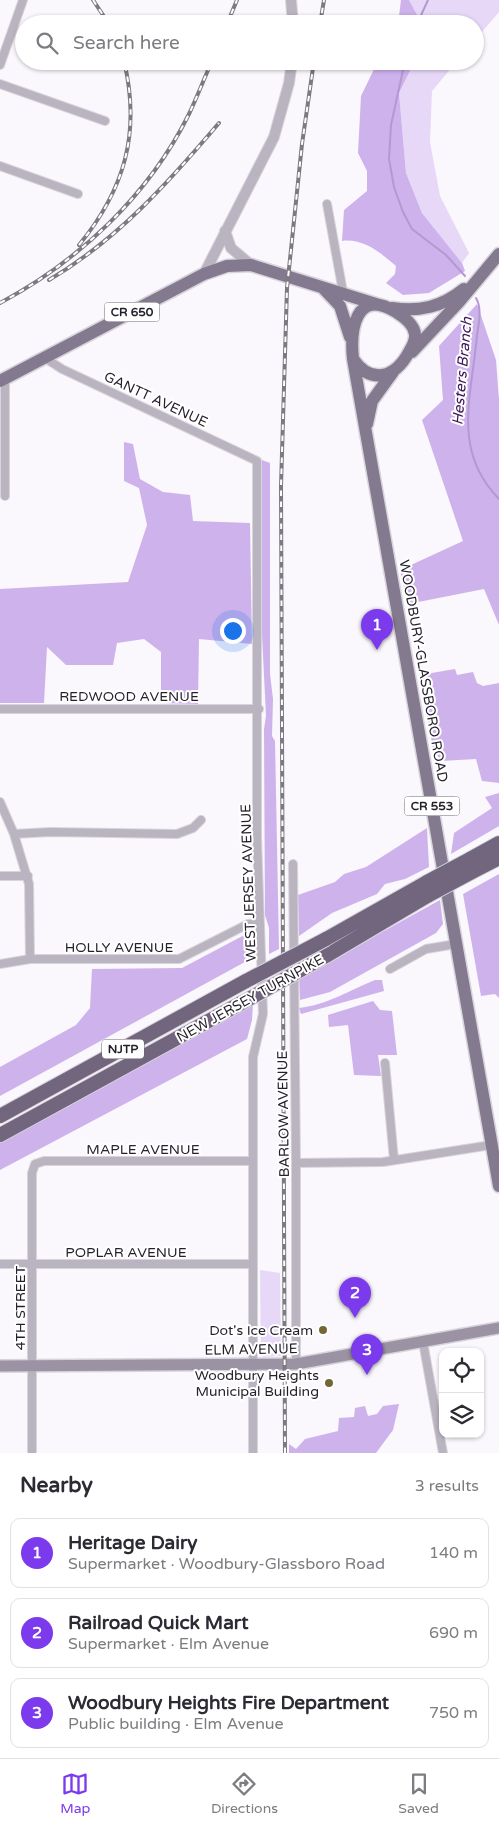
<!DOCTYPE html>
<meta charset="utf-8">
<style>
body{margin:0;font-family:"Varela Round",sans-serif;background:#f2f2f3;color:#2b2b33}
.controls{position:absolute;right:15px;bottom:15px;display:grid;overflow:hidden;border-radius:10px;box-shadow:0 1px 4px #0004}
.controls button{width:45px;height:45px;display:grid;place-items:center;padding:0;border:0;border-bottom:1px solid #e1e1e2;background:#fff;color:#2b2b33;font:25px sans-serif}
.you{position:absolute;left:232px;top:630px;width:18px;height:18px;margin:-12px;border:4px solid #fff;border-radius:50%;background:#1a73e8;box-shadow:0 0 0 8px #1a73e833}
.badge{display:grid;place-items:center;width:32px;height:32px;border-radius:50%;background:#7c3aed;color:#fff;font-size:16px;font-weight:700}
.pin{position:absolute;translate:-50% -41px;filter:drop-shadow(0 1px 2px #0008)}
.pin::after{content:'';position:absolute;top:26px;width:18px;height:15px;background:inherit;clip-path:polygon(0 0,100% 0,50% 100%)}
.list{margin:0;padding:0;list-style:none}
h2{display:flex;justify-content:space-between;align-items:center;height:65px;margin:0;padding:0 20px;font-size:21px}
h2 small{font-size:16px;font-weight:400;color:#7c7c81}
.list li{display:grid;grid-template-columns:32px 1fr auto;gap:15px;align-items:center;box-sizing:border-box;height:70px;margin:0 10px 10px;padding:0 10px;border:1px solid #e1e1e2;border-radius:10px}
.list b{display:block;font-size:19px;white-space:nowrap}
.list p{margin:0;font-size:16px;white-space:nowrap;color:#7c7c81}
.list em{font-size:16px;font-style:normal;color:#7c7c81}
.icon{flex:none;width:28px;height:28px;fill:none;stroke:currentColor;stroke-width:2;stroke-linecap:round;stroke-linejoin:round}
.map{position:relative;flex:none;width:499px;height:1453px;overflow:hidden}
.search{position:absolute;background:#fff;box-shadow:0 1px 4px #0004;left:15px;right:15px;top:15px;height:55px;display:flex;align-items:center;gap:12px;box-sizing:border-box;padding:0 18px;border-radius:28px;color:#7c7c81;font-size:19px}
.sheet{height:305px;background:#fff}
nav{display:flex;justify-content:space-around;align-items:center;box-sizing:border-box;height:70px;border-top:1px solid #e1e1e2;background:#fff;font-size:14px;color:#7c7c81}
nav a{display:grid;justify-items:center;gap:2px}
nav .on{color:#7c3aed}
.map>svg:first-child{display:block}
.green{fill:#e7d8f8}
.forest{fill:#ceb2ec}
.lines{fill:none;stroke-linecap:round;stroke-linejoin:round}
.stream{stroke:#b498d1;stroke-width:2}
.minor-casing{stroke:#d8d4db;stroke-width:10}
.tertiary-casing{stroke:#d8d4db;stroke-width:12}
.secondary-casing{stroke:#d8d4db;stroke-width:14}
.primary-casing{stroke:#d8d4db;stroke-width:15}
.motorway-casing{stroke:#d8d4db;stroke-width:16}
.minor{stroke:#b9b4c0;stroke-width:8}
.tertiary{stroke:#b9b4c0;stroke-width:10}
.secondary{stroke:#9b92a4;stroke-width:11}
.primary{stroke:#847a90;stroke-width:12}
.motorway{stroke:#72667f;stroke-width:14}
.rail-casing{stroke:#7d7981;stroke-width:4}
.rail{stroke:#fff;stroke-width:2;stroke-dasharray:5.5;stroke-linecap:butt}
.motorway-bridge-casing{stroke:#d8d4db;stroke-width:16;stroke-linecap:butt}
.motorway-bridge{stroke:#72667f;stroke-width:14}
.poi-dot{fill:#736835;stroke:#fff;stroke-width:2}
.labels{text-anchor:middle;stroke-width:4;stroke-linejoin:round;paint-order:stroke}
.shield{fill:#fff;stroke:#666269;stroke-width:1}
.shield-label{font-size:12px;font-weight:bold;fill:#241f29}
.street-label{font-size:14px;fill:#241f29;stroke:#fff}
.poi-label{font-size:14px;fill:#241f29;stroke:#fff;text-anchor:end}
.water-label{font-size:15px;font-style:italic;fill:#3e185b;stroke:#fff}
</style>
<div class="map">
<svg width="499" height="1453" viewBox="0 0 499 1453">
<rect width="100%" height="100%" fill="#faf7fd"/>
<path class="green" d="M409 0H499V12L475 40V24H422Z
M415 61H457L432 91 430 142 440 196 469 253 462 263 422 213 406 173 399 93Z
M260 1270 280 1273 281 1356 263 1357 261 1354Z"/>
<path class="forest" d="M401 0H409L422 24H395L399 16Z
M378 61H415L399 93 406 173 422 213 462 263 465 271 429 293 403 295 386 283 395 274 396 266C381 253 363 238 342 241L344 210 367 191V171L358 153 361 96Z
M477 304 496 360 499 400V625L484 589 408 604 400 570 463 541 422 420 443 400 439 346Z
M124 442 133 444 140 479 163 492 190 495 193 521 250 523 252 644 199 639 198 704 161 703V652L144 639 117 643 113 665H66L47 647 44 703H0V589L128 582 147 525 139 488 124 481Z
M262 460 270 463V674L273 699 272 736 275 741 279 949 269 954V928L265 915 264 729 266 716 262 635Z
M455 669 457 675 473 672 477 683 483 686 499 683V783L482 781 476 759 441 761 433 748 420 675Z
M499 793V826L451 854 454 833 492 808 485 797Z
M427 828 429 867 405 879 385 884 377 894 332 913 299 936 298 895 335 882 344 874 366 867Z
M499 874V998L495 994 481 996 463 894Z
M440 900 443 924 436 933 330 992 300 1000 299 978Z
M250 932V945L254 957 0 1096V1067L76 1025 90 1008 92 969 182 968Z
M375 980H382L384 991 301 1014 299 1008C327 1005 350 990 375 980Z
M373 1001 380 1010 392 1011 397 1055H378L381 1076 354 1075 348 1025 329 1027 328 1015Z
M253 1003 252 1020 247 1039 0 1170V1141Z
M399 1404 393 1430 376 1453H289V1444L296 1449 305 1439 338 1431 339 1418 354 1417 355 1408 365 1406 368 1416 377 1414 383 1406Z"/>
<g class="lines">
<path class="stream" d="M417 24 428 0
M405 61 391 125 389 159 394 187 403 212 412 229 446 255 465 276
M476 298C482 308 479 323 477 335 472 395 451 450 499 499"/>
<defs>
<path id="minor" d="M0 65 23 0
M0 84 105 121
M0 166 78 194
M327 204 343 292
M45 358 62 369 257 461V837L263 1014 253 1057V1453
M5 378V496
M0 709H259
M0 802 14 834 29 884 30 959
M14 834 50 832 177 834 193 828 201 820
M293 864 296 1163V1364
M0 876H28
M0 964 30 959H179L248 924 259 923
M390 969 426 949 456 944
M385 1063 394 1160
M296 1163 383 1162 491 1145
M0 1264H252
M423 1342 443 1453
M32 1453V1173L35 1164 44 1161H253"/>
<path id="tertiary" d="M291 0 293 24
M225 231 231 248 251 265
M204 274 274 137 289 83 292 61"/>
<path id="secondary" d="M0 1366 296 1364 499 1328"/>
<path id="primary" d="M323 288 340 306 350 337
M392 308C420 312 442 307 464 289
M412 352 459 302 499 254
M353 359C371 385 395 378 409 352 412 347 416 341 415 334 414 325 404 317 396 312 355 287 350 331 353 359L499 1186
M0 381 204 274 227 266 251 265 379 305
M367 424 372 401 393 372"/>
<path id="motorway" d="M470 859 499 843
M472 872 499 858
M326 939 427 882
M326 956 429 895
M0 1116 246 981
M0 1135 245 1001"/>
</defs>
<use href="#minor" class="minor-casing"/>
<use href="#tertiary" class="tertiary-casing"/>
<use href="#secondary" class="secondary-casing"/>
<use href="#primary" class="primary-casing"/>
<use href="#motorway" class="motorway-casing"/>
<use href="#minor" class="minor"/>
<use href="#tertiary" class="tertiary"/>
<use href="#secondary" class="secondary"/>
<use href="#primary" class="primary"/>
<use href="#motorway" class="motorway"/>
<defs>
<path id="rail" d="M93 0 109 24
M227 24 237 0
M320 24 324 0
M79 245C125 189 141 132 124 61
M49 280C117 240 168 183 219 123
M0 303C79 261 149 195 189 114 197 97 204 79 212 61
M285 1453 281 486 287 288 302 144 314 61"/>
</defs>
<use href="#rail" class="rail-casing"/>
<use href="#rail" class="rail"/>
<defs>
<path id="motorway-bridge" d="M427 882 470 859
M429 895 472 872
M246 981 326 939
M245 1001 326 956"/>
</defs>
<use href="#motorway-bridge" class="motorway-bridge-casing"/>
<use href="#motorway-bridge" class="motorway-bridge"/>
</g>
<g class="poi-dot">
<circle cx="323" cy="1330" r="5"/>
<circle cx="329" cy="1383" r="5"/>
</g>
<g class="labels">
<g class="shield">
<rect x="104.5" y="302.5" width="55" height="19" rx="4"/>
<rect x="404.5" y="796.5" width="55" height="19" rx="4"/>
<rect x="102" y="1039.5" width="42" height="19" rx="4"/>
</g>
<g class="shield-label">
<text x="132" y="316">CR 650</text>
<text x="432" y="810">CR 553</text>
<text x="123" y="1053">NJTP</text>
</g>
<g class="street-label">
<text transform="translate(156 399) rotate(25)" y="5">GANTT AVENUE</text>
<text transform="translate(424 671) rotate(80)" y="5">WOODBURY-GLASSBORO ROAD</text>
<text x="129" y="701">REDWOOD AVENUE</text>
<text transform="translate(248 883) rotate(-92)" y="5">WEST JERSEY AVENUE</text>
<text x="119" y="952">HOLLY AVENUE</text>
<text transform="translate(250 998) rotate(-29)" y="5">NEW JERSEY TURNPIKE</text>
<text transform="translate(283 1114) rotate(-91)" y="5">BARLOW AVENUE</text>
<text x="143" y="1154">MAPLE AVENUE</text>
<text x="126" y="1257">POPLAR AVENUE</text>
<text transform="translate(20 1308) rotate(-90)" y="5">4TH STREET</text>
<text transform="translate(251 1349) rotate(-1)" y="5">ELM AVENUE</text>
</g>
<g class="poi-label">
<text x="313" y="1335">Dot's Ice Cream</text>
<text x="319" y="1380">Woodbury Heights<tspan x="319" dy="16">Municipal Building</tspan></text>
</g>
<g class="water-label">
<text transform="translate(462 371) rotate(-85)" y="5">Hesters Branch</text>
</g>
</g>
</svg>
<div class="controls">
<button><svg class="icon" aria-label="locate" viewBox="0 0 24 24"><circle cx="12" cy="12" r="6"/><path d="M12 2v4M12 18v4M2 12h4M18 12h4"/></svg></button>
<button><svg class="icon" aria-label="layers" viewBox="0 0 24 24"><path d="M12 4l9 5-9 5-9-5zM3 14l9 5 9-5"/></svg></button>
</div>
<div class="you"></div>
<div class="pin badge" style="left:377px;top:650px">1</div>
<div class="pin badge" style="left:355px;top:1318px">2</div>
<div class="pin badge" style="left:367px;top:1375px">3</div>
<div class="search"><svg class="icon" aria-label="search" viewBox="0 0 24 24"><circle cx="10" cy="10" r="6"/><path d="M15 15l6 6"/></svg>Search here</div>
</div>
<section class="sheet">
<h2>Nearby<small>3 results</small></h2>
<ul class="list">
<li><span class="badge">1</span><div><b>Heritage Dairy</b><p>Supermarket · Woodbury-Glassboro Road</p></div><em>140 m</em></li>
<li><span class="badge">2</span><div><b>Railroad Quick Mart</b><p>Supermarket · Elm Avenue</p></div><em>690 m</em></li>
<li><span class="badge">3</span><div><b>Woodbury Heights Fire Department</b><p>Public building · Elm Avenue</p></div><em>750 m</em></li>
</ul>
</section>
<nav>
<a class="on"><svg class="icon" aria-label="map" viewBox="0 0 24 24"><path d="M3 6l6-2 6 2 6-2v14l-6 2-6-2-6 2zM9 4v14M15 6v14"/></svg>Map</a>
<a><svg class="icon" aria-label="directions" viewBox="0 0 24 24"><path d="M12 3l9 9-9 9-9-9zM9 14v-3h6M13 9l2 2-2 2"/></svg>Directions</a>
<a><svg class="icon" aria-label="saved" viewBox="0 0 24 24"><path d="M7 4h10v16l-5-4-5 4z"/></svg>Saved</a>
</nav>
